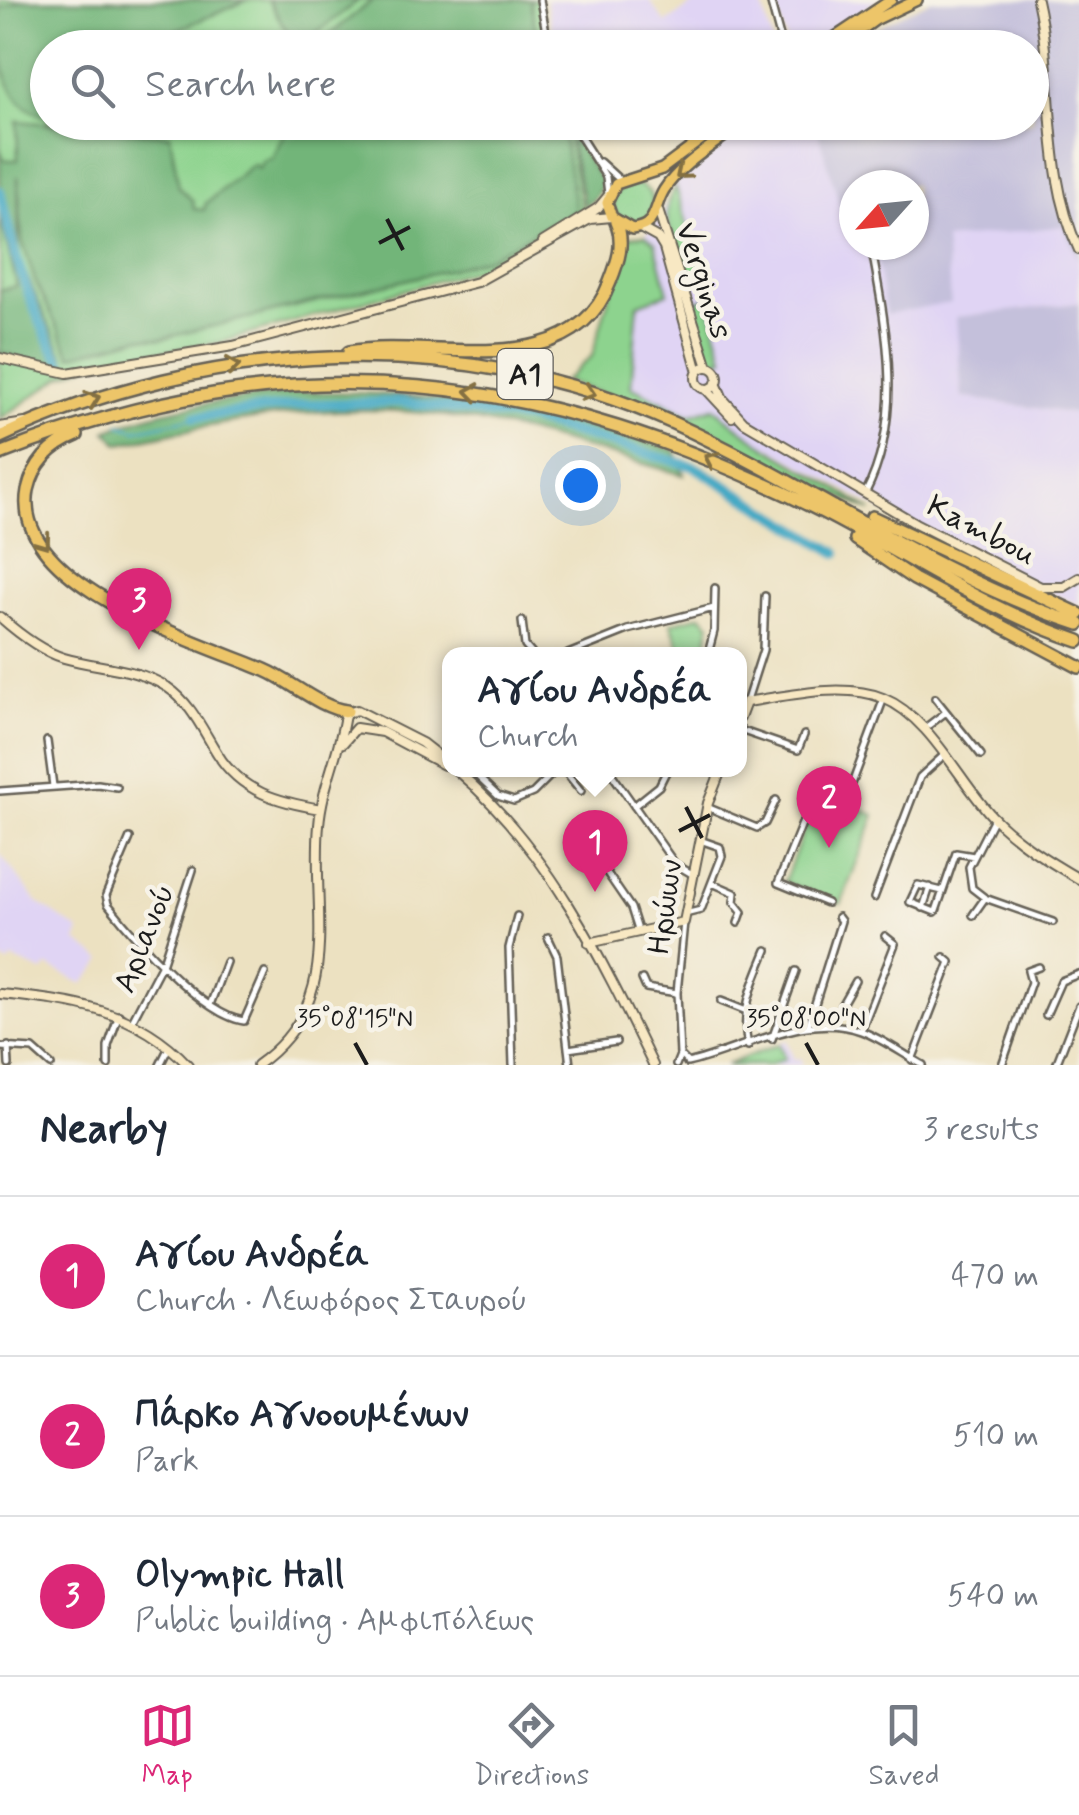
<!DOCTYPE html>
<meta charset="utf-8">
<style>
body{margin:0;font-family:Mynerve,sans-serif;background:#f6f6f7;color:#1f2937}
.compass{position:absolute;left:839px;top:170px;width:90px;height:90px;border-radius:50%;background:#fff;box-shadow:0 2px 8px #0004;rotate:243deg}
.you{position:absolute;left:580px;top:485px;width:35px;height:35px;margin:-25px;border:8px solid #fff;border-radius:50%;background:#1a73e8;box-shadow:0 0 0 15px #1a73e833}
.badge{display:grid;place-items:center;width:65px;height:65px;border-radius:50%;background:#db2777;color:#fff;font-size:32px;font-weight:700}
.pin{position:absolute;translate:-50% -82px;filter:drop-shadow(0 2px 5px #0008)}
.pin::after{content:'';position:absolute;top:52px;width:35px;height:30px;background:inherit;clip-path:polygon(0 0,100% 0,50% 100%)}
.popup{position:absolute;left:442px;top:647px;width:305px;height:130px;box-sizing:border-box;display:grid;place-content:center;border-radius:20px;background:#fff;filter:drop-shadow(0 2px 8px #0005);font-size:32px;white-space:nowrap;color:#747a83}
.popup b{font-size:38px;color:#1f2937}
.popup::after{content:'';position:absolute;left:50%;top:100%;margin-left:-20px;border:20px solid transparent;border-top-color:#fff}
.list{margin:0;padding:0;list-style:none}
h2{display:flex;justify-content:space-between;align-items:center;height:130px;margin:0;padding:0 40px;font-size:42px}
h2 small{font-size:32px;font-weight:400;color:#747a83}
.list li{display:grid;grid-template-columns:65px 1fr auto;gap:30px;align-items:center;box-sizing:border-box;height:160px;padding:0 40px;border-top:2px solid #e0e1e3}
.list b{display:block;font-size:38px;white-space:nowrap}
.list p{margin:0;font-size:32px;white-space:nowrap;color:#747a83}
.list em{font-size:32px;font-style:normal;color:#747a83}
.icon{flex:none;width:55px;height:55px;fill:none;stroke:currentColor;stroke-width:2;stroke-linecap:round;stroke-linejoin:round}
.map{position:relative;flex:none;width:1079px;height:1065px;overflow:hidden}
.search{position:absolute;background:#fff;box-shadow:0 2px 8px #0004;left:30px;right:30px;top:30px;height:110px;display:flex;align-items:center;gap:25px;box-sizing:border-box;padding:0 35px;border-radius:55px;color:#747a83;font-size:38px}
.sheet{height:610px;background:#fff}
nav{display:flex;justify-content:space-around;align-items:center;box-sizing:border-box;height:140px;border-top:2px solid #e0e1e3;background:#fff;font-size:28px;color:#747a83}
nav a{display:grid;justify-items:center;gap:5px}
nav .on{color:#db2777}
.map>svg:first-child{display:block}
.built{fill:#e0d4f4;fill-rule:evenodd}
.industrial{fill:#c4c0db}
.green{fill:#8dd38e;stroke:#547855;stroke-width:2.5}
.forest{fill:#72b579;stroke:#47684a;stroke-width:2.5}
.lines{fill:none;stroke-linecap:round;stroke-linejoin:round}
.stream{stroke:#44a9c4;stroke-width:2.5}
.river{stroke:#44a9c4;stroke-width:10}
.street-casing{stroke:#656156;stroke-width:10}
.secondary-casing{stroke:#656156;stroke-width:12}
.primary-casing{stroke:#656156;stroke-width:14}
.highway-casing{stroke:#656156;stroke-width:16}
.street{stroke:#fff;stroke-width:5}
.secondary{stroke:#f8e8c3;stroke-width:8}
.primary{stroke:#edc569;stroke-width:9}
.highway{stroke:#edc569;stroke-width:11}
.oneway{stroke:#847042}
.ticks{fill:none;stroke:#1c1c1c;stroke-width:4}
.labels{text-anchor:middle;stroke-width:9;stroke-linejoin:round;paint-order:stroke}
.shield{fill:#f7f3e8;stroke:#5e5c59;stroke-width:2.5}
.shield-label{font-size:30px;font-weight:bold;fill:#1c1c1c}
.street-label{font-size:32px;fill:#1c1c1c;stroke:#f7f3e8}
.ticks-label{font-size:25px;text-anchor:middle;fill:#1c1c1c;stroke:#f7f3e8;stroke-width:9;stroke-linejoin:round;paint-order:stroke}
</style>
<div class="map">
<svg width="1079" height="1065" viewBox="0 0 1079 1065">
<rect width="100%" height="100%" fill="#f7f3e8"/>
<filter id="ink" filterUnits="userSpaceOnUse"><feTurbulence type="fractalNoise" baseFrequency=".01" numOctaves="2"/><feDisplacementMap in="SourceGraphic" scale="20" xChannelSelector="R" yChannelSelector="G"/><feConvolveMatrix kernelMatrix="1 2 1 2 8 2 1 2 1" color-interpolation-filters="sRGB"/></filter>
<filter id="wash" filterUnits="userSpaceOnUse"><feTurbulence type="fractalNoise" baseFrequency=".0048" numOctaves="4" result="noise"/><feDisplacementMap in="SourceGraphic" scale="40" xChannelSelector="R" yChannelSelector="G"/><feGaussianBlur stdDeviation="2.25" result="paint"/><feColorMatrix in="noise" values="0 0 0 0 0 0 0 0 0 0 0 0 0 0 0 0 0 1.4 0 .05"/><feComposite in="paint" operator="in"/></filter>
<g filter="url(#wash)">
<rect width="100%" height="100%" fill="#ece1c1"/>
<path class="built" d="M546 0H649L665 23 700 0H761L774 47H613L600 31 555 46Z
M774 0H878L806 48 789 47Z
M751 123H876L1065 222 1079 247V303L957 317 962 397 1079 414V605L975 559 867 502 736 428 714 407 690 415 631 387 638 303 668 293 655 243 645 235 656 223 676 182ZM854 185H914V245H854Z
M0 854 38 903 80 931 76 941 103 960 83 984 48 966 43 972 13 959 8 963 0 959Z
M786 1040 794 1059 800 1058 803 1065H722Z"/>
<path class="industrial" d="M931 0H1079V260L1063 226 945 240 951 303 886 314 875 245H914V185H854V220L845 222 815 123 1032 122V48L851 47 882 25Z
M1079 303V414L962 397 956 317Z"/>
<path class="green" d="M0 0H539L550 47 48 48V122L565 123 582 211 482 268 218 343 94 362 62 376 0 419Z
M613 204a20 20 0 1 1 40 0a20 20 0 1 1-40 0Z
M676 187 701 270 687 275C678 246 654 214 676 187Z
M645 235 655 243 668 293 638 304 631 386 690 415 714 407C759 450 820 474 871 511L673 418 564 381 592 356 626 237Z
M707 298 724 358 717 360 718 365 709 360 693 309 697 301Z
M701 615 710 624 707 645 682 654 671 623Z
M818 793 875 815 841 904 784 882Z
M779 1044 785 1059 768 1065H726Z"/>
<path class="forest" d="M23 0H248L153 40 149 47 48 48 47 116C0 107 0 52 0 9Z
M268 0H359L297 48Z
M373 0H530L539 47H314Z
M17 121 170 135 179 187 193 201 194 209 204 210 206 203 253 164 259 169 262 161 272 158 289 123H561L576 211 487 258 451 269 160 339 140 337 71 356 35 281 22 241 18 176 19 259 67 364 55 368 0 352V290L17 286 0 217V149L4 160H18Z
M568 131 602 181 599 193 585 208Z
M299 392C435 391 545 410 675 450L684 475C599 453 511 422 423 413 323 402 217 423 119 444L106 431C166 404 234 400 299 392Z"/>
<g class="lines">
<path class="stream" d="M119 424 136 430 195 417"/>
<path class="river" d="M0 191C12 250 30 313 63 365
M195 417 310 404 402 402 526 419 695 467 837 553"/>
</g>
</g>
<g filter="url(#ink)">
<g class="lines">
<defs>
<path id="street" d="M540 0 549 48
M770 0 783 48
M1032 97 1049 93
M571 122 606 177 608 194
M600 162 621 181
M865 494C905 417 886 327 871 245
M522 621 525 646 532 654
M568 654 628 630 714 608
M708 654 714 631 715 588
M935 698 981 755
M747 700 763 650 765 596
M925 728 946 712
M740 730 798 750 804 735
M47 741 53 786
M564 770 581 791
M609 770 675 864 692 874
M476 775 498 796 514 801 533 793 556 770
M816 789 778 883 827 903
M0 791 98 784 117 787
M849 792 884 698
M634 806 659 786 667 770
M707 807 757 828 765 823 776 800
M994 818 969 867 972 888 985 898 1053 922
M130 838 106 895 108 904C134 937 202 1015 244 1021L265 973
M607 873 631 908 638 930
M712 883 735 893 734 902 742 912 738 923
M942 891 918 885 910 902 935 912 936 911 956 853 974 856
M874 898 920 777 943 756
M923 908 930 887
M685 914 701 910 722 856 720 847 700 840
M973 915 985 898
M548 937 557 956 570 1065
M642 979 646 988 677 993
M721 1001 744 1010
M210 1005 226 962
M1046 1015 1061 981 1079 974
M132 1021 163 962 193 870
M830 1025 855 981
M808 1026 841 921 838 917
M861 1031 895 944 885 936
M772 1039 796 971
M8 1046 9 1065
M748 1046C740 1009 753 984 767 950
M0 1047 33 1049 51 1065
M568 1049 616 1042
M680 1055 677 993 684 922
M912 1060 950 962 944 957
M687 1063C741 1051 806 1010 861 1031 883 1039 903 1054 923 1065
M108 1065V1046L119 1015
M160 1065 169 1047
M513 1065 509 948 517 916
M676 1065 680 1055 687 1062
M1002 1065 1031 982 1028 971 1039 967
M1056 1065 1079 1006"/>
<path id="secondary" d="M1037 0C1056 83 1042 171 1079 250
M658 210 708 367
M640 228 658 238 664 248 698 372
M543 242 598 208 608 196
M0 358 67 373 233 346 477 282 590 219 612 217
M696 378a11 11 0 1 1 22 0a11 11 0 1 1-22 0Z
M716 383 723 399 744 422 915 523 1041 587H1064L1079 578
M706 389 732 417
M0 427 25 423
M0 617C18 633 41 651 64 658 99 668 135 667 167 687 191 703 202 729 217 753 240 792 279 802 321 809
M740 718 746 702C787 696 843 682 883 698 930 717 959 781 992 816 1017 842 1048 861 1079 879
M343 743 356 728 382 732 444 765
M456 770C548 848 601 957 653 1065
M589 943 684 922 708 803 721 770
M0 994C72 1001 136 1009 188 1065
M257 1065C346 1002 311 916 319 825 322 786 340 752 345 714L357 710 422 743 450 765"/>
<path id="primary" d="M819 48 891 0
M836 48 875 20 917 0
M725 122 662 169 616 184 607 203 612 217 632 229C658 226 653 208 664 190 681 163 719 142 743 122"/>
<path id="highway" d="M349 352C431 337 571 386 610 282 618 262 625 242 616 222
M77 435C52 445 34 463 28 490 10 585 201 643 265 670 291 681 320 708 347 711
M0 437C208 340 462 327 673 423 810 485 936 577 1079 624
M0 454C295 337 545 372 823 512 909 556 986 610 1079 641
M872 517 1079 614
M855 539 914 579 1079 667"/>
</defs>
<use href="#street" class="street-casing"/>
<use href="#secondary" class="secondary-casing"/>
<use href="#primary" class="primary-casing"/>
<use href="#highway" class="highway-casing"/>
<use href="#street" class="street"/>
<use href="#secondary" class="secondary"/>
<use href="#primary" class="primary"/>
<use href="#highway" class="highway"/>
</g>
<defs><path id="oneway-chevron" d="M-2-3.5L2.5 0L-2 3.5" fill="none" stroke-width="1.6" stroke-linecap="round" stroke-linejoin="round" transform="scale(2.5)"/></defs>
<g class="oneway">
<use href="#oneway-chevron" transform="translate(682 173) rotate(140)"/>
<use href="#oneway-chevron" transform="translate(233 366) rotate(-7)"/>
<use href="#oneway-chevron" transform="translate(472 392) rotate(-171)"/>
<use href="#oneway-chevron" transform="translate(589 393) rotate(18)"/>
<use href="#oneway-chevron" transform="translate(93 399) rotate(-20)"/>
<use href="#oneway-chevron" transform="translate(711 459) rotate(-155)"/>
<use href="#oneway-chevron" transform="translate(44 542) rotate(54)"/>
</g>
</g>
<path class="ticks" d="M387 219 403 250M379 243 410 227M686 807 702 838M679 831 710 815M355 1043 367 1065M806 1043 818 1065"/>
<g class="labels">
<rect class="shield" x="497.5" y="349" width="55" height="50" rx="8"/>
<g class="shield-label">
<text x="525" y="384">A1</text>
</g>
<g class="street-label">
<text transform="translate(705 280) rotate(72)" y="11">Verginas</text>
<text transform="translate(982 529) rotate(27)" y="11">Kambou</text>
<text transform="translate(664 907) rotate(-82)" y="11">Ηρώων</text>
<text transform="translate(143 938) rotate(-68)" y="11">Αριανού</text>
</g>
</g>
<g class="ticks-label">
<text x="355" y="1026">35°08'15"N</text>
<text x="806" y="1026">35°08'00"N</text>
</g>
</svg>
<svg class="compass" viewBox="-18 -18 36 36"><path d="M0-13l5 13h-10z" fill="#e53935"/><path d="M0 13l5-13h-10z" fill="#747a83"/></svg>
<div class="you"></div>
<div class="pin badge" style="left:595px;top:892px">1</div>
<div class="popup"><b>Αγίου Ανδρέα</b>Church</div>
<div class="pin badge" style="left:829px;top:848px">2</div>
<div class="pin badge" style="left:139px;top:650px">3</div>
<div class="search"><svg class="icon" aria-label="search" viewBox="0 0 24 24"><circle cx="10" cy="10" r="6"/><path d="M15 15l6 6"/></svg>Search here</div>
</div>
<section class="sheet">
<h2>Nearby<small>3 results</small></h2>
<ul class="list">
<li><span class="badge">1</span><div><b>Αγίου Ανδρέα</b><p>Church · Λεωφόρος Σταυρού</p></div><em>470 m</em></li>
<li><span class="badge">2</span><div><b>Πάρκο Αγνοουμένων</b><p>Park</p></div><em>510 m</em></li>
<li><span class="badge">3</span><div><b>Olympic Hall</b><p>Public building · Αμφιπόλεως</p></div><em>540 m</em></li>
</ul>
</section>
<nav>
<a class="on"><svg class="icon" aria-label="map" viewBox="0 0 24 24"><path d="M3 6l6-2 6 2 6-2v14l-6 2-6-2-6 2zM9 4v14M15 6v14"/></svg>Map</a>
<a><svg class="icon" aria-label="directions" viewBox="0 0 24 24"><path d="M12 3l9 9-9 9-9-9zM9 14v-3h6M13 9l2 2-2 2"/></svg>Directions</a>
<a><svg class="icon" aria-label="saved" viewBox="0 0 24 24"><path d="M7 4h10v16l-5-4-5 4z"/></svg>Saved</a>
</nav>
